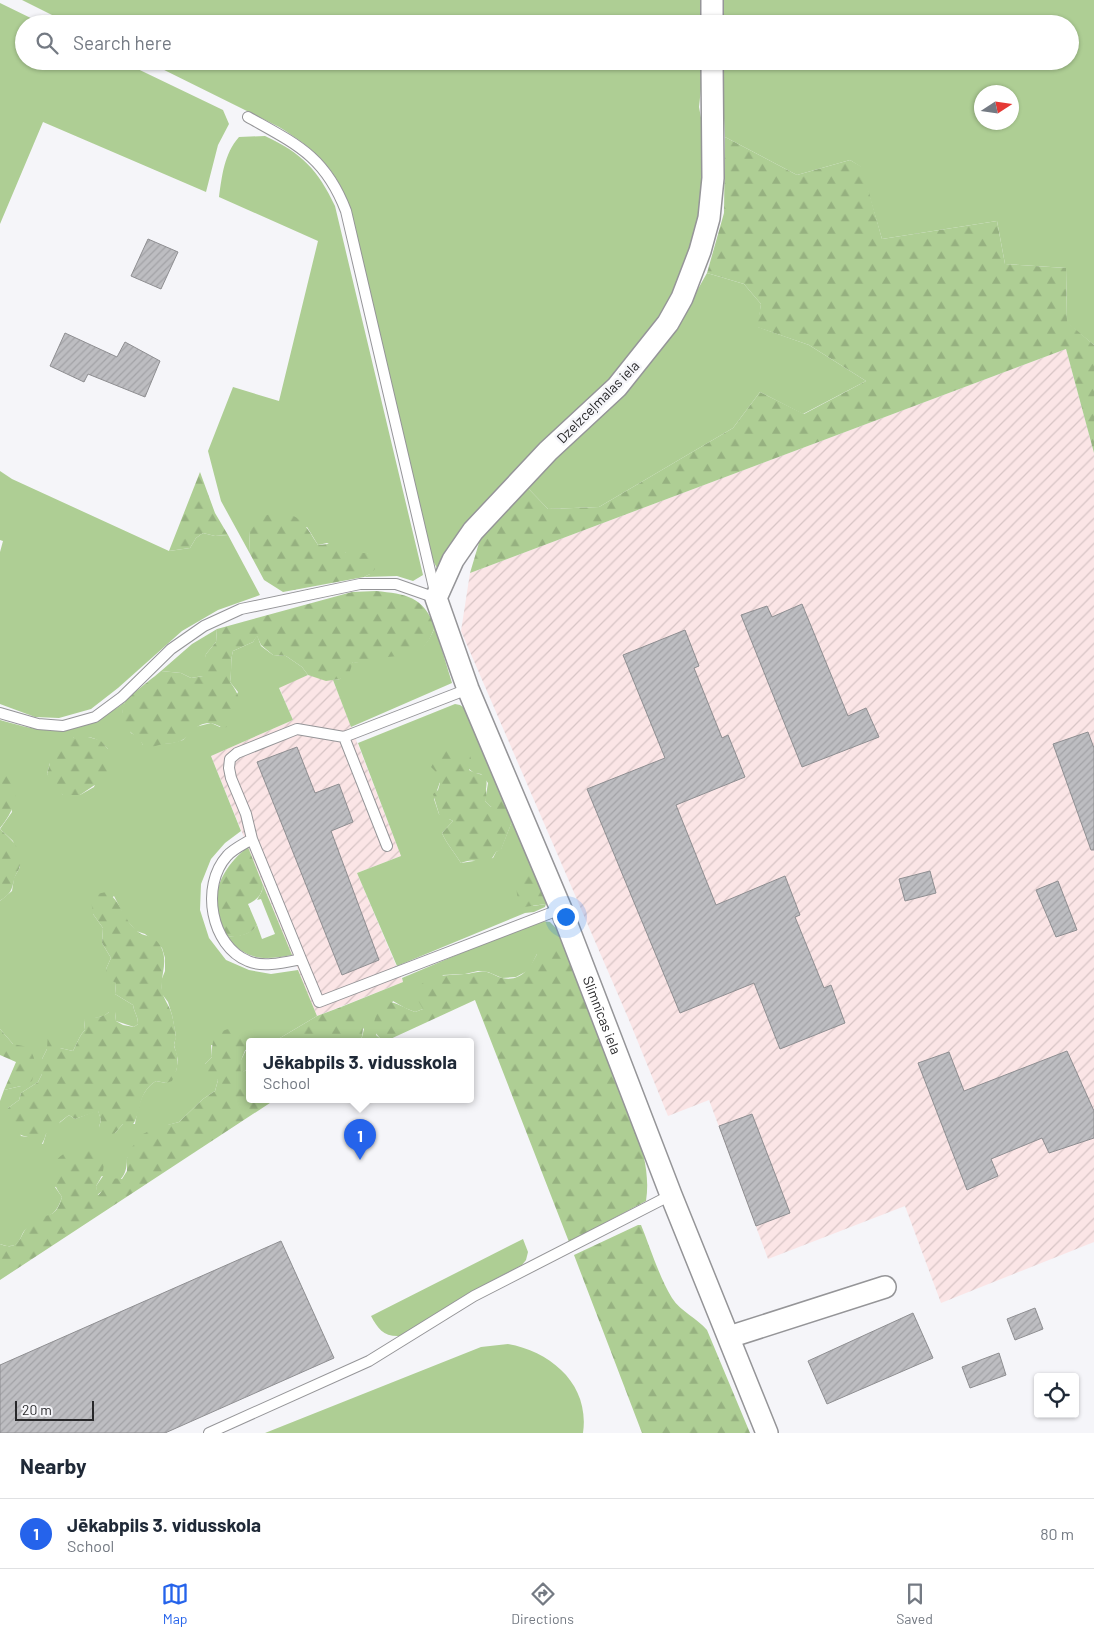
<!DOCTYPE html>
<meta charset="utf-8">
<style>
body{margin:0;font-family:Barlow,sans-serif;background:#f2f2f3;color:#1f2937}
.controls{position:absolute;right:15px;bottom:15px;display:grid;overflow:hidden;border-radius:5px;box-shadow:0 1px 4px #0004}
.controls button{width:45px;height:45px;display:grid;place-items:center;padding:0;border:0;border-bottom:1px solid #e0e1e3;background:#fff;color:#1f2937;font:25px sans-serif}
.compass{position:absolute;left:974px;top:85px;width:45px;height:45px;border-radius:50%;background:#fff;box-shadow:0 1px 4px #0004;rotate:78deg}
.scale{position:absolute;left:15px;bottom:12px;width:79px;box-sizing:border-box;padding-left:5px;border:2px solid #28282a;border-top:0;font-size:14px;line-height:18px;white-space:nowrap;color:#28282a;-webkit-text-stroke:4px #f5f5f9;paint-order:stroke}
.you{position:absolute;left:565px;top:916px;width:18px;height:18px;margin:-12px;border:4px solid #fff;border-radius:50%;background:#1a73e8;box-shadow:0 0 0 8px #1a73e833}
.badge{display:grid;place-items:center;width:32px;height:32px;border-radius:50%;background:#2563eb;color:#fff;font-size:16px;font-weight:700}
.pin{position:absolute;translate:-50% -41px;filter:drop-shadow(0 1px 2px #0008)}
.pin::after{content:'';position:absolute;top:26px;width:18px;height:15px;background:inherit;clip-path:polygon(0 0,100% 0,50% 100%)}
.popup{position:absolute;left:246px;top:1038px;width:228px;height:65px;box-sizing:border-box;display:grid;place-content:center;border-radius:5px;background:#fff;filter:drop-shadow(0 1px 4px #0005);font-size:16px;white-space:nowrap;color:#747a83}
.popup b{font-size:19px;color:#1f2937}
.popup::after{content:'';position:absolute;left:50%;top:100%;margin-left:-10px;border:10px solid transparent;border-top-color:#fff}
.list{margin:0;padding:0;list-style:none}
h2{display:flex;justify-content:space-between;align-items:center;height:65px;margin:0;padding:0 20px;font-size:21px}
h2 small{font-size:16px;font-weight:400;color:#747a83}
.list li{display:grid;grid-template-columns:32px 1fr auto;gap:15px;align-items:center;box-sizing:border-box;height:70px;padding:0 20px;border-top:1px solid #e0e1e3}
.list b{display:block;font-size:19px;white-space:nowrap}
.list p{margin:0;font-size:16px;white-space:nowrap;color:#747a83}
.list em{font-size:16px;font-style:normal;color:#747a83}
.icon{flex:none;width:28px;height:28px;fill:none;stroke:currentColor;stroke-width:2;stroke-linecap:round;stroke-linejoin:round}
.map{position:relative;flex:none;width:1094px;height:1433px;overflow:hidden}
.search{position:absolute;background:#fff;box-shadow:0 1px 4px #0004;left:15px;right:15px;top:15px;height:55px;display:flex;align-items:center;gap:12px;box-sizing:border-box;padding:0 18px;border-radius:28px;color:#747a83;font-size:19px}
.sheet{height:135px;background:#fff}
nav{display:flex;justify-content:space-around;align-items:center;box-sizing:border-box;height:70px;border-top:1px solid #e0e1e3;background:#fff;font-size:14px;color:#747a83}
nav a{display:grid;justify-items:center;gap:2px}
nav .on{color:#2563eb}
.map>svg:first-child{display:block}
.industrial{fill:url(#industrial-furrows)}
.grass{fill:#aece94;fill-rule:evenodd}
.forest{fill:url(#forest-firs)}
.building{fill:url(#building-hatch);stroke:#8e8e91}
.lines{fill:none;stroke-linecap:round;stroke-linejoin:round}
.service-casing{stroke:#959598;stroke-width:12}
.minor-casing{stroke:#959598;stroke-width:24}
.service{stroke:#fff;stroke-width:10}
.minor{stroke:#fff;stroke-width:21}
.labels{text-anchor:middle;stroke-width:5;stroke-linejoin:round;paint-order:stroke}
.street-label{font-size:14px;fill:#28282a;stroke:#f5f5f9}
</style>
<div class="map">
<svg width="1094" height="1433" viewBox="0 0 1094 1433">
<defs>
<pattern id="industrial-furrows" width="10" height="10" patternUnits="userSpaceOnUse" patternTransform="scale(1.25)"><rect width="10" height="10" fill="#fbe5e6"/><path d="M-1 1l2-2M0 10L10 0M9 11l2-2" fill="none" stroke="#d7c4c5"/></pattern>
<pattern id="forest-firs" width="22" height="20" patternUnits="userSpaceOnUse" patternTransform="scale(1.25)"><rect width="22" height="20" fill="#aece94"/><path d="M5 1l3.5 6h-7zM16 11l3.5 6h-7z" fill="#96b180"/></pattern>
<pattern id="building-hatch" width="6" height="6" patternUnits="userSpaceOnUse" patternTransform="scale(1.25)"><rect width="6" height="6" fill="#bdbdc1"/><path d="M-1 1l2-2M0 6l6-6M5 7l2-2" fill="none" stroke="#a2a2a6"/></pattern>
</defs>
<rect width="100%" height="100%" fill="#f5f5f9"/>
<path class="industrial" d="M1066 349 1094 453V1242L941 1303 905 1206 768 1259 709 1100 668 1116 629 1020 461 631 470 573Z
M308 675 326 680H333L401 856 357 873 403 982 317 1016 211 756 293 720 279 687Z"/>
<path class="grass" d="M22 0H703V24H70Z
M719 0H1094V345L1067 323 1066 268 1005 264 997 221 882 239 861 167 850 160 797 175 725 137 721 61H1070V24H719ZM982 92H1012V122H982Z
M0 3 43 24H24V61H121L223 110 229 124 218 145 206 192 43 122 0 224Z
M146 61H704L699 107 705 139 701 204 695 237 674 301 655 330 438 570 431 557 350 208C336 168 315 149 279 127Z
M265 136C302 153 318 170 335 206L423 575 413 581 397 576 364 577 370 574 367 553H346L327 543 318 545 307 527 250 531 249 552 221 501 208 451 233 387 279 401 318 241 219 197C222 176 224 154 239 137Z
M707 273 744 284 761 304 758 327 809 345 866 381 803 414 760 392 733 428 599 507 548 509 524 484 630 386 672 335Z
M0 471 12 479 169 551 190 548 196 538 203 533 215 536 228 535 260 595 218 610 182 631 118 688 91 709 59 718 35 717 0 704V552L3 541 0 540Z
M435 627 452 683 351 727 333 680 340 679 353 662C370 664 373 659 388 656 415 652 423 655 435 627Z
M217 629 216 642 206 654 203 676 191 678 181 673 161 671 192 644Z
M257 635 261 646 273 655 286 656 302 667 308 675 279 688 293 720 211 756 241 831 225 843 211 859 201 884 200 910 209 938 226 960 249 970 271 974 298 970 317 1016 280 1038 278 1041H250C250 1052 254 1070 240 1073L239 1064 246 1050 211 1045 212 1057 205 1064 218 1080 215 1091 203 1099 179 1122 168 1125 127 1158C127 1183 115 1182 97 1195L96 1186 103 1176 55 1187 62 1197C54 1223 42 1213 26 1229 21 1233 22 1240 15 1245 10 1247 5 1246 0 1244V1101L4 1090 21 1086 13 1044 0 1029V901L12 891 14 878 20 867 13 841 0 829 12 812 4 770H0V720C54 736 80 736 125 702L122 713 131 733 139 737 143 745 172 743 183 740 195 727 211 723 220 727 238 692 230 682C232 672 230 661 233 651L253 642ZM74 737C90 737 97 736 108 749L94 787 80 795H63L47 774 50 763ZM114 896 125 918 136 931 145 934 162 948 165 958V971L161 981 162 994 168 1002 172 1015 176 1036 174 1045 178 1060 176 1071 166 1083 156 1081C141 1090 138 1108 135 1124H123L115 1133 99 1127 101 1120 98 1110 75 1119 69 1115 46 1134 43 1144 28 1137 21 1136 8 1108 19 1100 21 1093 38 1082 42 1074V1059L47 1049 60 1048 73 1051C77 1044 79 1036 85 1030L84 1020 104 1016 109 1012H115L116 1021 134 1027 138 1024C138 1016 134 1012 133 1005L115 994 116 983 106 969 111 958 102 943 103 928 93 914Z
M455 704 460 705 466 709 503 795 491 807 485 801 488 783 481 774 474 773 469 769 435 770 440 782 434 799 439 814 453 821 442 833C445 841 456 855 461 863L493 858 496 852 501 849 513 819 539 877 533 906 546 904 545 907 534 912 525 913 397 966 357 873 401 856 358 743Z
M263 885 292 955C262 961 246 960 226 936 237 937 251 935 257 925L262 939 275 934 261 899 257 900 262 891Z
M542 921 550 922 557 929 570 960 537 954 529 970 516 977 502 978 488 972 478 971 465 974 443 975 423 1009 415 1012 405 1008 393 1001 376 1035 383 1041H361L364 1029 341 1007 403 982 402 978 523 927Z
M523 1239 528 1252 526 1260 522 1265 467 1294 400 1336C384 1337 378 1329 371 1316Z
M508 1344C552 1352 590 1385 583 1433H265L481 1347Z"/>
<path class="forest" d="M725 137 797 175 850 160 862 167 882 239 997 221 1005 264 1066 268 1067 322 1094 345V453L1066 349 470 573 481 536 524 484 548 509 599 507 733 428 760 392 804 414 866 381 809 345 757 327 761 304 744 284 707 273 724 213Z
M200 472 215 513 228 535 215 536 203 533 196 538 190 548 169 551Z
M274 512C301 513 305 525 318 545L338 543 346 553H367L372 559 375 569 370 574 364 577 283 592 264 580 249 552 250 531 260 518Z
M376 591C406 594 423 596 435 627L429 640 422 649 409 655 387 657 382 662 364 664 353 662 349 674 340 679 326 681 308 675 302 667 286 656 273 655 261 645 257 636 253 642 233 651C230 661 232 672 230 682 243 699 243 711 228 727 218 728 216 723 209 723 195 724 193 733 184 739 175 746 163 741 151 748L143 745C137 734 130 735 125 725 121 719 121 709 125 702 131 694 152 679 161 671L181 673 191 678 203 676 202 668 206 654 216 642 217 629 352 592Z
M74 737H88L100 740 108 749 111 761 110 769 105 778 80 795H63L54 789 47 774 50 763V752L59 743Z
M449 750C463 750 477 752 469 770 481 777 489 771 486 789 486 794 487 797 485 801L491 807C493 799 494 796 503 795L513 819 501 850 496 852 489 863 482 864C475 859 469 860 461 863 456 855 445 841 442 833L453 821 449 819 445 820 439 814 433 794 438 790 440 783 434 778 435 771 431 767C436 758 440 753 449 750Z
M4 769C24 789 15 809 0 828V770Z
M0 829C12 840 25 851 19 869 17 872 15 876 14 880 11 892 11 893 0 901Z
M248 847 263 885C262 895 257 900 248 904L257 925C250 936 238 937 226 936 206 902 219 869 248 847Z
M524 875H533L539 877 547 898 546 904 524 907C516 899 516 891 517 880Z
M106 892C121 900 123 919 136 930 145 939 154 932 162 949 168 964 160 976 162 990 163 999 170 1006 172 1015 173 1019 176 1034 176 1037 176 1040 174 1042 174 1045 174 1048 177 1052 177 1055 179 1065 176 1073 172 1081L166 1083 156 1081C135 1094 143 1117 129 1129H126L123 1124 115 1133 106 1137 100 1133 99 1127 101 1120 98 1111 75 1119 69 1115 60 1122 56 1131 46 1134C43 1144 41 1148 30 1147L28 1137C11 1134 9 1124 8 1108L19 1100 21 1093 38 1082 42 1074V1059L47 1049 48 1032 52 1030 57 1034 60 1048 73 1051C77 1044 79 1036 85 1030L84 1020 87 1016C96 1018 102 1018 109 1012H115L116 1021 123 1025 134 1027 138 1024C138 1016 134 1012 133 1005L115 994 116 983 107 978 106 969 111 958 102 943 103 928 93 914 91 900 97 894Z
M549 950H558L570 960C584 997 598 1034 612 1070 628 1111 653 1157 646 1201L569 1242 475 1000 386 1041H383C368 1029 374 1015 385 1002 396 1001 404 1008 415 1012L423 1009 416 997C417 994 418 989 420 986 430 973 450 976 464 974 472 974 479 970 487 972 492 973 497 977 502 978 521 982 530 968 537 954Z
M341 1007C362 1013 366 1020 361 1041H278L280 1038 317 1016Z
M235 1028 244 1031C253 1050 237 1055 241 1072L245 1071 250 1065V1099H276L0 1280V1244C22 1253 19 1232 31 1223 48 1211 55 1221 62 1197 20 1139 133 1132 96 1186L98 1195C109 1187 103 1176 122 1179L127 1171V1158L132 1147 143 1134 155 1128 179 1122 203 1099 215 1091 218 1080 202 1071 205 1064 212 1057C211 1038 216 1030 235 1028Z
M0 1029 13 1044 28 1047C37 1059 36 1067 32 1081L21 1086 4 1090 16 1062 0 1055Z
M638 1225H641C650 1247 660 1279 672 1298 681 1312 697 1318 707 1330L750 1433H642L574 1255Z"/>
<path class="building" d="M148 239 178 252 161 289 131 276Z
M65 333 117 357 125 342 160 361 145 397 88 374 84 382 50 366Z
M802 604 848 716 866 708 879 737 802 767 741 615 767 606 772 617Z
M685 630 699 666 694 668 722 738 728 735 745 777 676 805 716 905 785 876 800 915 795 917 824 988 831 985 845 1023 780 1049 754 983 680 1013 587 789 665 758 623 655Z
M1088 732 1094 748V850H1091L1053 744Z
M297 747 315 793 339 784 353 822 331 831 379 960 342 975 257 762Z
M930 871 936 893 905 901 899 879Z
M1058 881 1077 930 1056 937 1036 890Z
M1067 1051 1094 1111V1138L1049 1153 1042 1138 991 1159 998 1176 967 1190 918 1063 949 1052 964 1091Z
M752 1114 790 1213 756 1226 719 1126Z
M281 1241 334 1358 165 1433H0V1365Z
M1035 1308 1043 1329 1015 1340 1007 1319Z
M913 1313 933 1358 827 1404 808 1361Z
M999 1353 1006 1375 970 1388 962 1367Z"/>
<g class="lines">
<defs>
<path id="service" d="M248 117C296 144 325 156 346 211L435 592
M0 713 38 724 63 726 95 717 122 697 171 649 204 626 241 609 360 584H396L436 598
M344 737 387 846
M252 839C244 844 233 849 227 856 200 886 211 946 248 961 263 968 286 962 301 959L319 1002 561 909
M301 959 252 839 246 814 231 778 229 768 230 759 237 753 297 729 344 737 468 689
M209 1433 369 1361 474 1296 671 1195"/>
<g id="minor">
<path d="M712 0V24"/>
<path id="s1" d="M712 61 713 178 709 218 700 251 682 298 668 323 617 387 548 451 473 531 453 560 436 598 468 689 561 909 671 1195 767 1433"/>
<path d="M729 1337 885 1287"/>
</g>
</defs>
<use href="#service" class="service-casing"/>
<use href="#minor" class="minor-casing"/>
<use href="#service" class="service"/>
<use href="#minor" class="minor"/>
</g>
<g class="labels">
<g class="street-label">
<text transform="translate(598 402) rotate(-45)" y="5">Dzelzceļmalas iela</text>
<text dy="5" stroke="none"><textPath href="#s1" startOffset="1082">Slimnīcas iela</textPath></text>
</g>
</g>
</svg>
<div class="controls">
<button><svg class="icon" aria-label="locate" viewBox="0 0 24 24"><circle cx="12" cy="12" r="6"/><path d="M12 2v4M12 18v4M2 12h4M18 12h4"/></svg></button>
</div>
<svg class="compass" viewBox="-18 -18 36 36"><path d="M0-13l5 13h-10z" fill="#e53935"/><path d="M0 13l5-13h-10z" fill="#747a83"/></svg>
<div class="scale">20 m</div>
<div class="you"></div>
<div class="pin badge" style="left:360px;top:1160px">1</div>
<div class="popup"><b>Jēkabpils 3. vidusskola</b>School</div>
<div class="search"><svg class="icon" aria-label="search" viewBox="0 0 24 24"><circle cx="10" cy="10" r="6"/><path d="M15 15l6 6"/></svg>Search here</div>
</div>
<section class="sheet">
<h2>Nearby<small></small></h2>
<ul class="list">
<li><span class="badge">1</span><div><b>Jēkabpils 3. vidusskola</b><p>School</p></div><em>80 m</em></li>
</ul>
</section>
<nav>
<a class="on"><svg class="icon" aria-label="map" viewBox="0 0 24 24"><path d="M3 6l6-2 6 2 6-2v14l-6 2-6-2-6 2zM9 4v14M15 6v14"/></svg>Map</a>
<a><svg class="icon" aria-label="directions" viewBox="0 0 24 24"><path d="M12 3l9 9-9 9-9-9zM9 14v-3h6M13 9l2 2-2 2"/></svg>Directions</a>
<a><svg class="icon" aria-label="saved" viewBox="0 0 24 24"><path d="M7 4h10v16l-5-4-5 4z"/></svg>Saved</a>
</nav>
